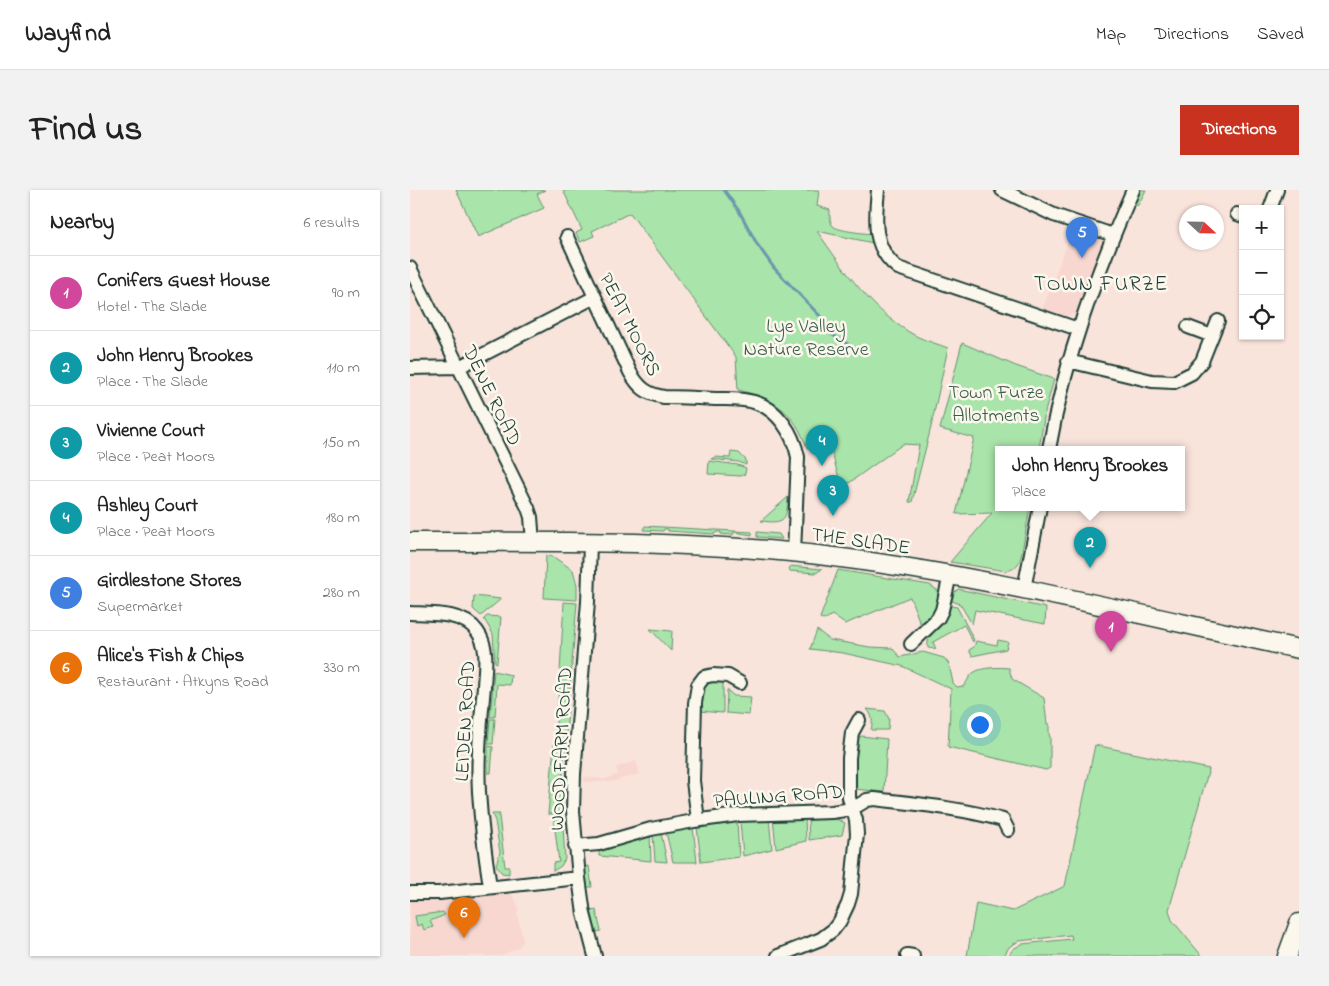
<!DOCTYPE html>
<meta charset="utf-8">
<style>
body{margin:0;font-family:"Indie Flower",sans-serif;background:#f2f2f2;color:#222}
.controls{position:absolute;right:15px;top:15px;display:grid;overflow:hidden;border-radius:0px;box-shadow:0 1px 4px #0004}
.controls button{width:45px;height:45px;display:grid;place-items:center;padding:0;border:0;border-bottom:1px solid #e0e0e0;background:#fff;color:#222;font:25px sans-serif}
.compass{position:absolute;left:769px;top:15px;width:45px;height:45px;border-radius:50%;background:#fff;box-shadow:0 1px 4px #0004;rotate:112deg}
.you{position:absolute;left:569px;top:534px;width:18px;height:18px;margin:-12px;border:4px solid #fff;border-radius:50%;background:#1a73e8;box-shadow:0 0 0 8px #1a73e833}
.badge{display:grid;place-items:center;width:32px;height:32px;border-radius:50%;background:#c8321e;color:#fff;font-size:16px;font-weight:700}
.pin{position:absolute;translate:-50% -41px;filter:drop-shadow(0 1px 2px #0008)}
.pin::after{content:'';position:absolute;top:26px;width:18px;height:15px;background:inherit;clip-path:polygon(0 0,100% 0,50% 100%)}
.popup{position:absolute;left:585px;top:256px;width:190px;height:65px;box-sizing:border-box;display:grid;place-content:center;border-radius:0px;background:#fff;filter:drop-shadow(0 1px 4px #0005);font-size:16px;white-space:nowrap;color:#767676}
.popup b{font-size:19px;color:#222}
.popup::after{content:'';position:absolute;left:50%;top:100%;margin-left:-10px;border:10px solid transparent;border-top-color:#fff}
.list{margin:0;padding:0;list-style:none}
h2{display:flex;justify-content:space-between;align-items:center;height:65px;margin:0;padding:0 20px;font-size:21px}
h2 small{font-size:16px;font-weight:400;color:#767676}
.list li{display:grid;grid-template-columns:32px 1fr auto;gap:15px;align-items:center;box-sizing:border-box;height:75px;padding:0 20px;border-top:1px solid #e0e0e0}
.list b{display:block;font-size:19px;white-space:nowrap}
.list p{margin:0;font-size:16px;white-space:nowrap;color:#767676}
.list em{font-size:16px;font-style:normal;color:#767676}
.icon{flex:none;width:28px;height:28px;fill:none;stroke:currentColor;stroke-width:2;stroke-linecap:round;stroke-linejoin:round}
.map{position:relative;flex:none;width:889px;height:766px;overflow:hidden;border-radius:0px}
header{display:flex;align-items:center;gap:30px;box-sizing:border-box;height:70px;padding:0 25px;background:#fff;border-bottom:1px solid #e0e0e0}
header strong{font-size:24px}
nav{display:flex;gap:28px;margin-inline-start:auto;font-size:18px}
.intro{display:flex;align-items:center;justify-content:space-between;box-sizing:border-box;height:120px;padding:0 30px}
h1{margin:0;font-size:35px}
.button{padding:12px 22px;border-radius:0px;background:#c8321e;color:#fff;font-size:18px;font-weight:700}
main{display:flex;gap:30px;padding:0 30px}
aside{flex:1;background:#fff;border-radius:0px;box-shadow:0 1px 4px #0004}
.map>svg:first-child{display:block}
.built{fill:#f8d7d0}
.green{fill:#a9e4aa;stroke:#64906f}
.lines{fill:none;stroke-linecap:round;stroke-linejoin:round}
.stream{stroke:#6a98ac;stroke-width:3}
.street-casing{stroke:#1f3d34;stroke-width:16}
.secondary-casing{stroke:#1f3d34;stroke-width:21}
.street{stroke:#fbf7ec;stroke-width:12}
.secondary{stroke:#fbf7ec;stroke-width:18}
.labels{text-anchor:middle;stroke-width:5;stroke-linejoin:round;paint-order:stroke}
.street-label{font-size:20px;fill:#1f3d34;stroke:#fbf7ec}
.park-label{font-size:20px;fill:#3b5e4c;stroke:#fbf7ec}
.neighbourhood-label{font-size:21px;letter-spacing:1px;fill:#1f3d34;stroke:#fbf7ec}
</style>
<header>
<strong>Wayfind</strong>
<nav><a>Map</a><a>Directions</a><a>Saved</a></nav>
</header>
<div class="intro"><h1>Find us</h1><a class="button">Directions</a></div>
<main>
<aside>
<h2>Nearby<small>6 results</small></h2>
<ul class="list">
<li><span class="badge" style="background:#d1479c">1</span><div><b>Conifers Guest House</b><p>Hotel · The Slade</p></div><em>90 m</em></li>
<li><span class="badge" style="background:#0f9aa8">2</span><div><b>John Henry Brookes</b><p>Place · The Slade</p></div><em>110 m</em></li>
<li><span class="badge" style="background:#0f9aa8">3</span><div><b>Vivienne Court</b><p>Place · Peat Moors</p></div><em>150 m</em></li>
<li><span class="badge" style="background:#0f9aa8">4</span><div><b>Ashley Court</b><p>Place · Peat Moors</p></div><em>180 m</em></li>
<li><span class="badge" style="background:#3f7fe0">5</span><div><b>Girdlestone Stores</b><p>Supermarket</p></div><em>280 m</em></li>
<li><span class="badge" style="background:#e8710a">6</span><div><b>Alice's Fish &amp; Chips</b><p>Restaurant · Atkyns Road</p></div><em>330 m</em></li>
</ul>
</aside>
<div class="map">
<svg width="889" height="766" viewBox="0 0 889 766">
<rect width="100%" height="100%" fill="#f9e4dc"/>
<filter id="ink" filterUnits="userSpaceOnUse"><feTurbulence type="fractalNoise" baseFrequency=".02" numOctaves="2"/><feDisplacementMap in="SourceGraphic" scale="10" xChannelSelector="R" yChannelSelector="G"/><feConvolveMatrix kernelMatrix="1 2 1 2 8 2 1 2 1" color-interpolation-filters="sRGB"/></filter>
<g filter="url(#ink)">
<path class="built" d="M664 35 684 42 694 55 669 124 653 127 632 120Z
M226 571 230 584 201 592H174V587L195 589 208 584 206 577Z
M93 701 101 703 109 717 107 723 113 750 112 753 108 758 90 766H0V710Z"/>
<path class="green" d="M46 0H135L127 4 134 18 68 47Z
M153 0H409L407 16 420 20C420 25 419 31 423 36 428 41 454 43 462 44L463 53 407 41C434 80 463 123 506 146 516 151 528 154 538 158L521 237 502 312H499L509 255 493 254 432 298 420 257 397 258C384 221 365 209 328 200L326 167 220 23 182 41 184 46 170 52 166 43 172 40Z
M729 0H736L728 15 722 17Z
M552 153 606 176 644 189 635 222 629 259H589V317H620L611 367C608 376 605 379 596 381L540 372 582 323 546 324 564 248 530 239Z
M321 262 329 263 336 270V275L329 272 301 269 305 267 320 268Z
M299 271 328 275 336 278 335 284 331 286 298 284Z
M378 307C377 330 375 334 351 331Z
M235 336 342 342V345L324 342 323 345 311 344V342H306L305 344 258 341V339H254L253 341 233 340Z
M347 342 369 344 372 349 347 347Z
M136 365 145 368 163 380 167 395V410L134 408Z
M380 376 412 379 406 383 379 381Z
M428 380 520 395 527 400C530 414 523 427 510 433L500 407 435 434 422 425 414 430 410 428Z
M548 399 636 418 635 434 565 420 562 434 550 414 542 411 544 403Z
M64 406 91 409 71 426 63 419Z
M154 412 167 413 153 580 152 620 155 669 151 676 143 681V673L149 672 143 624H138L149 498Z
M541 416 547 417 564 450 563 452 554 435 523 452 526 459 518 458C516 444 527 442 534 431 537 426 539 421 541 416Z
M77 426 91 427 87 473 85 472 83 444 74 429Z
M240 439 262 441 261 461Z
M407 440 420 450 460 457 482 458 490 467 513 462 534 468 539 474 543 493 547 497 554 496C557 492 559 486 563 483 571 477 589 477 599 478L602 489 634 508 637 534H639V545L640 546V578L636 580 538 557 541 499 492 476 433 463 400 459Z
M588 450 598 452 596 459 562 466 559 460 564 457 566 451 587 455Z
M84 481 101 485 100 495 87 494 85 527H80Z
M297 490 313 492V523L289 521 290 505Z
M317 500 324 506 341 507 339 525 316 523Z
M457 519 475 521 479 529 478 540H461C463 531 463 526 457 519Z
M80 529H85L83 554H78Z
M451 546 477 549 474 602 444 599 442 592 446 550Z
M685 555 799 579 759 720 762 730 792 766H598L603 759 612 754 662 749 661 745 609 751 599 757 594 766H557L566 713 603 721 655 696Z
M78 556 83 557 81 583H78Z
M82 624H90L89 626 95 677H99V684L92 683 86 675 90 662 85 631Z
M359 628 362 659 333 666 330 631Z
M363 628H395L396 651 366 658Z
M398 628C410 628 424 626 435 633L432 645 399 650Z
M327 631 329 667 291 672 287 637Z
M283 637 287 672H263L256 642Z
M251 643 257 672 245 671 243 644Z
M240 645 241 671 189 666V660Z
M179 676 182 697H177L174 677Z
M69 718 71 723 55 730 51 720Z
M186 720 191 741 186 742 181 721Z
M33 722 35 725 20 731 23 737 14 740 12 734 7 736 5 726Z"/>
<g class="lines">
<path class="stream" d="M314 0 329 21 347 54 364 78 410 126 416 141 456 165"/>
<defs>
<path id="street" d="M468 0C465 30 462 58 488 78L668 139
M592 0 644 25 703 45
M860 19 867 0
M827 24 833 26
M157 47 220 182C229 198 237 204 254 207 271 207 288 208 305 209 317 209 331 208 344 212 368 219 383 243 388 267L384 363
M0 78 118 318 121 327 123 352
M778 137 802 146
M658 171 742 191 764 192 782 183 792 171 808 131
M0 178 49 177 185 107
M639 259C655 168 686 84 723 0
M180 353 178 412 164 584 163 621 169 688 174 724 185 766
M614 399 630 317
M0 423C21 424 53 422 67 441 79 457 75 477 74 496 71 531 67 567 69 602 71 634 75 665 80 696
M501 454 528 428 532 420 540 385
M288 630 283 591 285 513 288 495 294 487 303 485 318 486 330 493
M165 656 189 654 241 639 284 631 328 625 422 622 442 619 457 610 464 609C507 614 551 618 593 630L598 640
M0 703H29L169 688
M497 765 503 766
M368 766 411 749 423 740 430 731 438 714 441 704 447 644 446 630 439 608V568L442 543 449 530"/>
<path id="secondary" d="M0 352C141 352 284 349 424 367 581 387 734 426 889 459
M877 766 889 733"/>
</defs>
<use href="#street" class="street-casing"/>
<use href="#secondary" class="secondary-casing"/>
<use href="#street" class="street"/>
<use href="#secondary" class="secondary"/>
</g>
</g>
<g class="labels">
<g class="street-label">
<text transform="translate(221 134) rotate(63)" y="7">PEAT MOORS</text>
<text transform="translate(83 205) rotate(64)" y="7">DENE ROAD</text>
<text transform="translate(451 350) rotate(8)" y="7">THE SLADE</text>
<text transform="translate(54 531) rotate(-87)" y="7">LEIDEN ROAD</text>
<text transform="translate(150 559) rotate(-87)" y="7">WOOD FARM ROAD</text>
<text transform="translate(368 605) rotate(-4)" y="7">PAULING ROAD</text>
</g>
<g class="park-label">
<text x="396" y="142">Lye Valley<tspan x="396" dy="23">Nature Reserve</tspan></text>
<text x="586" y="208">Town Furze<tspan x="586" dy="23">Allotments</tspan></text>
</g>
<g class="neighbourhood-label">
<text x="691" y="100">TOWN FURZE</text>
</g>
</g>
</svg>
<div class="controls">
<button>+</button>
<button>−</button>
<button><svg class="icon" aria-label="locate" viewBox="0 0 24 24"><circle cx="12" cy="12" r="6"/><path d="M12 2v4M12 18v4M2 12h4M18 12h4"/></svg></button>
</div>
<svg class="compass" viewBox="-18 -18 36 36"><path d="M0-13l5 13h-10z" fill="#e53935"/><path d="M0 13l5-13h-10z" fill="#767676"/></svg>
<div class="you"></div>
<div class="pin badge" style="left:701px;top:462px;background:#d1479c">1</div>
<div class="pin badge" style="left:680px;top:378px;background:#0f9aa8">2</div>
<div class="popup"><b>John Henry Brookes</b>Place</div>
<div class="pin badge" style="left:423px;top:326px;background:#0f9aa8">3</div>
<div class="pin badge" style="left:412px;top:276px;background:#0f9aa8">4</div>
<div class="pin badge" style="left:672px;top:68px;background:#3f7fe0">5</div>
<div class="pin badge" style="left:54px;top:748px;background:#e8710a">6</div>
</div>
</main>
